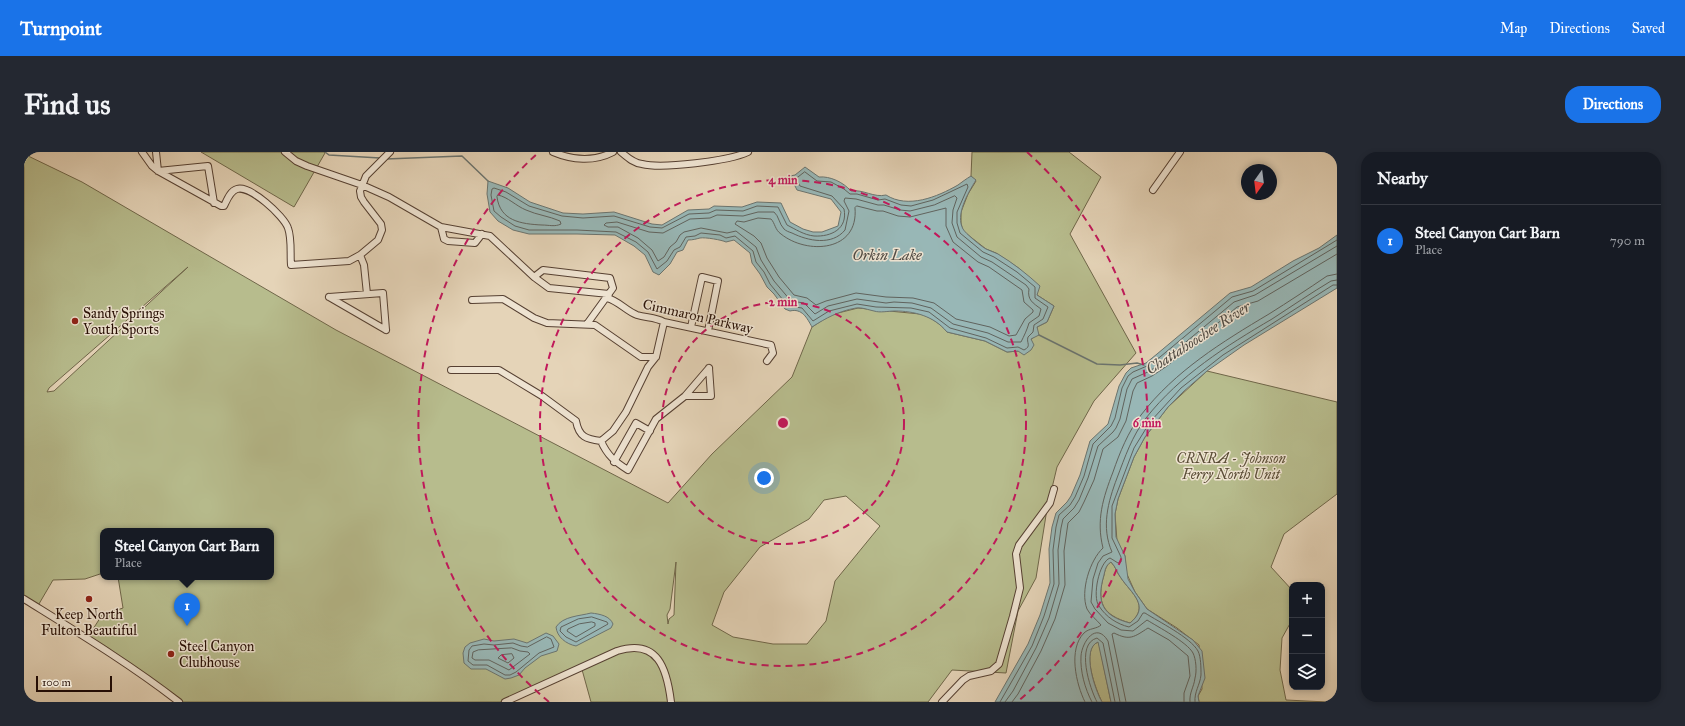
<!DOCTYPE html>
<meta charset="utf-8">
<style>
body{margin:0;font-family:"IM FELL Great Primer",serif;background:#242831;color:#f1f3f6}
.controls{position:absolute;right:12px;bottom:12px;display:grid;overflow:hidden;border-radius:8px;box-shadow:0 2px 6px #0003}
.controls button{width:36px;height:36px;display:grid;place-items:center;padding:0;border:0;border-bottom:1px solid #363941;background:#171b24;color:#f1f3f6;font:20px sans-serif}
.compass{position:absolute;left:1217px;top:12px;width:36px;height:36px;border-radius:50%;background:#171b24;box-shadow:0 2px 6px #0003;rotate:194deg}
.scale{position:absolute;left:12px;bottom:10px;width:76px;box-sizing:border-box;padding-left:4px;border:2px solid #270f05;border-top:0;font-size:11px;line-height:14px;white-space:nowrap;color:#270f05;-webkit-text-stroke:3px #eee3d1;paint-order:stroke}
.you{position:absolute;left:740px;top:326px;width:14px;height:14px;margin:-10px;border:3px solid #fff;border-radius:50%;background:#1a73e8;box-shadow:0 0 0 6px #1a73e833}
.badge{display:grid;place-items:center;width:26px;height:26px;border-radius:50%;background:#1a73e8;color:#fff;font-size:13px;font-weight:700}
.pin{position:absolute;translate:-50% -33px;filter:drop-shadow(0 1px 2px #0008)}
.pin::after{content:'';position:absolute;top:21px;width:14px;height:12px;background:inherit;clip-path:polygon(0 0,100% 0,50% 100%)}
.popup{position:absolute;left:76px;top:376px;width:174px;height:52px;box-sizing:border-box;display:grid;place-content:center;border-radius:8px;background:#171b24;filter:drop-shadow(0 1px 3px #0005);font-size:13px;white-space:nowrap;color:#9ea1a6}
.popup b{font-size:15px;color:#f1f3f6}
.popup::after{content:'';position:absolute;left:50%;top:100%;margin-left:-8px;border:8px solid transparent;border-top-color:#171b24}
.list{margin:0;padding:0;list-style:none}
h2{display:flex;justify-content:space-between;align-items:center;height:52px;margin:0;padding:0 16px;font-size:17px}
h2 small{font-size:13px;font-weight:400;color:#9ea1a6}
.list li{display:grid;grid-template-columns:26px 1fr auto;gap:12px;align-items:center;box-sizing:border-box;height:72px;padding:0 16px;border-top:1px solid #363941}
.list b{display:block;font-size:15px;white-space:nowrap}
.list p{margin:0;font-size:13px;white-space:nowrap;color:#9ea1a6}
.list em{font-size:13px;font-style:normal;color:#9ea1a6}
.icon{flex:none;width:22px;height:22px;fill:none;stroke:currentColor;stroke-width:2;stroke-linecap:round;stroke-linejoin:round}
.map{position:relative;flex:none;width:1313px;height:550px;overflow:hidden;border-radius:16px}
header{display:flex;align-items:center;gap:24px;box-sizing:border-box;height:56px;padding:0 20px;background:#1a73e8;color:#fff}
header strong{font-size:19px}
nav{display:flex;gap:22px;margin-inline-start:auto;font-size:14px}
.intro{display:flex;align-items:center;justify-content:space-between;box-sizing:border-box;height:96px;padding:0 24px}
h1{margin:0;font-size:28px}
.button{padding:10px 18px;border-radius:16px;background:#1a73e8;color:#fff;font-size:14px;font-weight:700}
main{display:flex;gap:24px;padding:0 24px}
aside{flex:1;background:#171b24;border-radius:16px;box-shadow:0 2px 6px #0003}
.map>svg:first-child{display:block}
.green{fill:#b7bc8d;stroke:#6f6649;fill-rule:evenodd}
.water{fill:#98b7b6;stroke:#6b746f;fill-rule:evenodd}
.lines{fill:none;stroke-linecap:round;stroke-linejoin:round}
.shore{stroke:#60635e;stroke-width:1}
.stream{stroke:#6b746f;stroke-width:1.5}
.street-casing{stroke:#564032;stroke-width:8}
.street{stroke:#eee3d1;stroke-width:6}
.ring{fill:none;stroke:#c2185b;stroke-width:2;stroke-dasharray:7 5}
.poi-dot{fill:#8f2418;stroke:#eee3d1;stroke-width:1.5}
.labels{text-anchor:middle;stroke-width:3;stroke-linejoin:round;paint-order:stroke}
.poi-label{font-size:14px;fill:#270f05;stroke:#eee3d1;text-anchor:start}
.street-label{font-size:14px;fill:#270f05;stroke:#eee3d1}
.park-label{font-size:14px;font-style:italic;fill:#594c35;stroke:#eee3d1}
.water-label{font-size:15px;font-style:italic;fill:#4f4a43;stroke:#eee3d1}
.centre{fill:#c2185b;stroke:#eee3d1;stroke-width:2}
.ring-label{font-size:12px;text-anchor:middle;font-weight:bold;fill:#c2185b;stroke:#eee3d1;stroke-width:3;stroke-linejoin:round;paint-order:stroke}
</style>
<header>
<strong>Turnpoint</strong>
<nav><a>Map</a><a>Directions</a><a>Saved</a></nav>
</header>
<div class="intro"><h1>Find us</h1><a class="button">Directions</a></div>
<main>
<div class="map">
<svg width="1313" height="550" viewBox="0 0 1313 550">
<rect width="100%" height="100%" fill="#e5d4b8"/>
<filter id="stains"><feTurbulence type="fractalNoise" baseFrequency=".005" numOctaves="4"/><feColorMatrix values="0 0 0 0 .2 0 0 0 0 .09 0 0 0 0 .02 0 0 0 .5 -.17"/></filter>
<radialGradient id="worn" r=".72"><stop offset=".6" stop-color="#630" stop-opacity="0"/><stop offset="1" stop-color="#630" stop-opacity=".3"/></radialGradient>
<path class="green" d="M177 0H300L301 1 270 55Z
M948 0H1045L1077 25 1046 82 1112 201 1070 249 1033 315 1023 357 1012 426 994 459 982 521 928 518 904 550H567L557 514 476 550H156L62 488 78 463 99 456 94 425H247V379H79V421L61 427 29 428 12 457 0 451V2L58 30 312 178 644 351 688 302 768 225 788 175 806 163 834 156 896 162C905 164 917 172 923 180L961 189 983 200 994 199 1011 184 1013 175 1023 170 1030 154 1013 143 996 117 972 101 962 97 939 79 937 71V60L944 42 952 29 947 24ZM164 115 30 239 23 240 25 236ZM822 344 856 374 811 429 802 469 783 492H749L709 485 688 473 700 440 736 395 785 367 800 348ZM652 410 650 463 645 467 644 472 643 463 646 457Z
M1183 219 1313 250V342L1260 382 1247 415 1268 438V468L1258 486 1256 518 1262 548 1303 550H1175L1174 544 1178 537 1175 493 1153 476 1123 457 1111 440 1102 420 1101 404 1093 389 1091 362 1094 347 1110 305 1121 285 1144 255Z
M1087 410C1092 415 1093 421 1097 426 1107 441 1127 454 1106 471 1078 463 1072 450 1080 423 1081 418 1082 413 1087 410Z
M1074 490 1075 492 1087 550H1078C1072 538 1056 497 1074 490Z"/>
<path class="water" d="M781 15 795 25C806 24 819 30 827 39 839 37 850 46 862 43 884 57 913 45 934 33 938 30 942 27 947 24L952 28C944 41 931 63 939 77 941 81 958 95 962 97 966 99 970 100 974 102 989 111 1003 122 1016 134L1013 143 1030 154 1023 170 1013 175 1015 183 1007 187 1010 193 1007 198 1000 203 994 199 983 200 961 189 923 180C910 164 890 159 871 159 864 159 856 161 850 159 845 158 837 155 832 156 815 159 802 166 788 175 783 166 778 156 766 159L761 157 750 142 743 135 736 122 728 111 726 101 710 88 702 90C698 88 681 85 676 86 672 87 669 88 664 88L659 98 653 100 646 112 635 123 629 120 621 103 610 94 591 83 553 82H505L489 78 474 69 466 60 463 42 464 29 484 36 506 50 539 61 559 62 590 60 628 72 638 73 664 58 685 57 690 54 718 55 733 50 757 51 766 70 779 77 789 80H798L814 74 817 60 807 47 773 38 766 24 771 23Z
M1313 83V136L1220 193 1183 219 1160 239 1144 255 1121 285 1110 305 1094 347 1091 362 1092 385 1101 404 1104 427 1111 440 1123 457 1169 488 1178 499 1181 526 1174 544 1175 550H1087L1074 490C1057 497 1071 538 1078 550H971L1004 492 1016 463 1026 431 1025 397 1028 375 1032 361 1043 350 1047 344 1056 323 1066 289 1084 272 1095 234 1102 221 1107 216 1122 211 1133 202 1206 141 1227 135 1269 109 1295 96ZM1087 410C1092 415 1093 421 1097 426 1107 441 1127 454 1106 471 1078 464 1072 450 1080 423 1081 418 1082 413 1087 410Z
M567 461C576 462 586 464 589 472L587 476 552 494C542 492 533 485 532 475 539 464 556 464 567 461Z
M522 481 529 484 535 492 533 499 517 504 501 516 495 523 487 526 481 527 462 517H447L440 511 439 501 441 495 446 491 460 487 470 489 490 487 503 491Z"/>
<g class="lines">
<path class="shore" d="M781 20 793 29 807 30 820 37 826 42H833L854 48 861 47 877 53 887 54 909 48 943 32 944 35 933 60V71L936 81 959 100 970 105 993 120 1011 135V146L1024 155 1019 167 1010 173 1009 180 1004 185C1002 191 1008 194 1000 198L994 195 983 196 962 186 926 176 905 160 887 156 852 155 833 152 805 159 789 169 778 156 764 154 746 132 740 120 732 110 729 99 711 84 702 86 696 83 677 81 671 84 662 85 656 95 650 98 643 109 633 117 624 100 612 90 592 80 553 78H505L491 74 477 65 470 59 467 43 468 37 470 36 482 40 505 54 538 64 559 66 590 64 626 75 638 76 665 62 685 61 692 58 719 59 733 54 754 55 763 73C771 77 780 83 790 84 807 85 824 77 820 57L808 44 776 34 772 27Z
M474 43C484 45 492 54 502 58 513 63 525 64 536 69L537 72C531 75 525 73 518 73 497 72 476 69 473 45Z
M931 44 933 46 929 58 928 71 933 85 957 105 968 110 1002 133 1005 137C1003 148 1009 151 1017 157L1015 164 1005 171C1003 178 1000 184 997 190H984L964 181 929 172 907 156 888 151 870 150 862 151 833 147 804 154 791 162 780 151 767 149 750 129 737 108 732 95 712 79 703 81 677 76 660 80 656 83 652 90 646 95 640 105 634 109 628 98 614 86 594 75H584L580 73 582 71 593 70 625 80 639 81 666 67 686 66 693 63 719 64 734 60H750C755 64 755 72 760 77 762 79 765 80 768 81 784 89 808 94 821 78L825 59 820 49 821 46 832 47 854 53H860L876 58 886 59 910 53Z
M833 54 853 59H859L874 64 886 65 922 56V74L929 90 954 110 965 115 998 138 1000 150 1009 158V160L1001 167 992 183 985 184 966 175 932 167 910 151 889 146 862 145 832 141 802 149 792 153 783 146 770 143 755 125 743 106 737 91 730 84 711 72 713 69 720 70 734 66 747 67C751 71 751 78 757 82 783 103 835 100 831 56Z
M568 465 583 470 584 472 552 490 542 485 536 479 537 475 554 467Z
M568 470 571 471V474L552 485 543 479 544 477 555 472Z
M523 485 527 487 530 495 515 501 492 520 486 523H481L463 513H449L444 509 445 498 448 494 460 492 470 493 489 491 497 494 503 495Z
M488 496 496 499 504 500 506 502 485 518 465 508H451L448 506 449 500 454 498Z
M488 502 490 506 484 511 474 506 477 503Z
M976 550 1008 494 1020 464 1030 432 1029 398 1032 375 1035 363 1046 353 1051 345 1060 324 1069 292 1087 274 1091 266 1098 236 1104 224 1109 220 1123 214 1136 205 1208 145 1229 139 1313 88
M981 550 989 539 1012 496 1025 466 1035 432 1034 398 1037 376 1039 367 1050 356 1055 348 1064 326 1074 294 1089 280 1092 276 1096 267 1103 237 1108 227 1126 219 1139 209 1210 150 1231 143 1313 94
M988 550 994 542 1017 499 1031 467 1041 433 1040 399 1044 371 1055 360 1060 350 1070 328 1079 297 1094 285 1102 269 1109 239 1113 231 1128 224 1143 214 1213 155 1234 149 1313 102
M1061 550C1052 532 1044 497 1060 481 1065 476 1073 477 1077 473 1073 468 1066 463 1063 457 1056 439 1066 408 1079 396 1072 368 1079 346 1089 320 1096 300 1104 280 1117 263 1151 219 1198 190 1245 162 1264 150 1284 137 1303 124L1313 122
M1068 550C1061 537 1056 519 1057 504 1058 490 1072 469 1084 489L1096 550
M1073 550C1066 537 1051 492 1073 486L1079 491 1091 550
M1102 550 1088 482 1090 481C1106 489 1110 485 1124 476L1145 488 1164 504 1166 524 1160 541V550
M1166 550C1165 541 1170 535 1171 526 1173 519 1172 507 1169 501 1163 490 1134 475 1123 468L1109 479 1097 478 1084 471 1071 457 1067 450 1069 427 1074 411 1079 404 1088 400C1077 375 1084 350 1093 326 1101 305 1108 284 1122 266 1156 223 1202 194 1248 167 1268 154 1287 141 1307 129L1313 128
M1171 550C1170 540 1176 533 1177 523 1177 516 1177 505 1174 499 1166 485 1135 470 1121 461H1119L1114 469 1105 475C1093 472 1082 465 1075 454 1068 445 1075 410 1086 406L1094 411 1097 410V405L1088 386V354L1110 296 1126 270 1157 236 1199 203 1309 133H1313"/>
<path class="stream" d="M301 0 305 3 356 6
M362 7 438 4 464 29
M1015 183 1073 212 1096 213 1113 211 1120 213"/>
<defs>
<path id="street" d="M118 0 128 14 134 19 197 54H200C203 48 206 39 213 37 226 33 260 64 264 76 268 87 266 102 267 113L325 109 336 103 354 88 358 78 357 72 340 50 337 45 336 39 342 24 366 0
M132 0 134 19 184 14 190 51
M261 0 272 9 283 14 338 33 365 45 417 75 466 84 510 125 519 118 586 126 589 136 563 172
M529 0C548 8 570 10 589 0
M597 0C603 5 609 11 618 12 638 17 705 9 724 0
M1129 38 1156 0
M417 75 420 87 424 89 451 91 458 82
M336 103 340 113 343 142
M510 125 525 136 585 142
M305 145 359 141 362 178
M305 145 362 178
M583 146C595 149 602 159 613 163 622 166 631 165 640 170L747 193 749 201 743 209
M448 148 479 147 510 166 523 171 571 173 617 205H632
M667 175 678 125 694 129 684 179
M427 218H475L518 244 552 269C555 285 562 287 577 289 583 303 591 310 604 318L632 267 661 244 685 216
M661 244H687L685 216
M577 289 589 279 602 260 624 215 632 205 640 170
M590 310 612 271 626 279
M0 447C53 480 106 512 155 550
M481 550 593 499C634 486 643 517 647 550
M918 550 939 528 945 524 967 519 975 512 989 464 996 436 992 402 995 393 1026 351 1030 337"/>
</defs>
<use href="#street" class="street-casing"/>
<use href="#street" class="street"/>
</g>
<g class="ring">
<circle cx="759" cy="271" r="121"/>
<circle cx="759" cy="271" r="243"/>
<path d="M525 550A364 364 0 0 1 515 0M1003 0A364 364 0 0 1 993 550"/>
</g>
<g class="poi-dot">
<circle cx="51" cy="169" r="4"/>
<circle cx="65" cy="447" r="4"/>
<circle cx="147" cy="502" r="4"/>
</g>
<g class="labels">
<g class="poi-label">
<text x="59" y="166">Sandy Springs<tspan x="59" dy="16">Youth Sports</tspan></text>
<text x="65" y="467" text-anchor="middle">Keep North<tspan x="65" dy="16">Fulton Beautiful</tspan></text>
<text x="155" y="499">Steel Canyon<tspan x="155" dy="16">Clubhouse</tspan></text>
</g>
<g class="street-label">
<text transform="translate(674 164) rotate(13)" y="5">Cimmaron Parkway</text>
</g>
<g class="park-label">
<text x="1207" y="311">CRNRA - Johnson<tspan x="1207" dy="16">Ferry North Unit</tspan></text>
</g>
<g class="water-label">
<text x="863" y="108">Orkin Lake</text>
<text transform="translate(1174 186) rotate(-33)" y="5">Chattahoochee River</text>
</g>
</g>
<circle cx="759" cy="271" r="6" class="centre"/>
<g class="ring-label">
<text x="759" y="32">4 min</text>
<text x="759" y="154">2 min</text>
<text x="1123" y="275">6 min</text>
</g>
<rect width="100%" height="100%" filter="url(#stains)"/>
<rect width="100%" height="100%" fill="url(#worn)"/>
</svg>
<div class="controls">
<button>+</button>
<button>−</button>
<button><svg class="icon" aria-label="layers" viewBox="0 0 24 24"><path d="M12 4l9 5-9 5-9-5zM3 14l9 5 9-5"/></svg></button>
</div>
<svg class="compass" viewBox="-18 -18 36 36"><path d="M0-13l5 13h-10z" fill="#e53935"/><path d="M0 13l5-13h-10z" fill="#9ea1a6"/></svg>
<div class="scale">100 m</div>
<div class="you"></div>
<div class="pin badge" style="left:163px;top:474px">1</div>
<div class="popup"><b>Steel Canyon Cart Barn</b>Place</div>
</div>
<aside>
<h2>Nearby<small></small></h2>
<ul class="list">
<li><span class="badge">1</span><div><b>Steel Canyon Cart Barn</b><p>Place</p></div><em>790 m</em></li>
</ul>
</aside>
</main>
